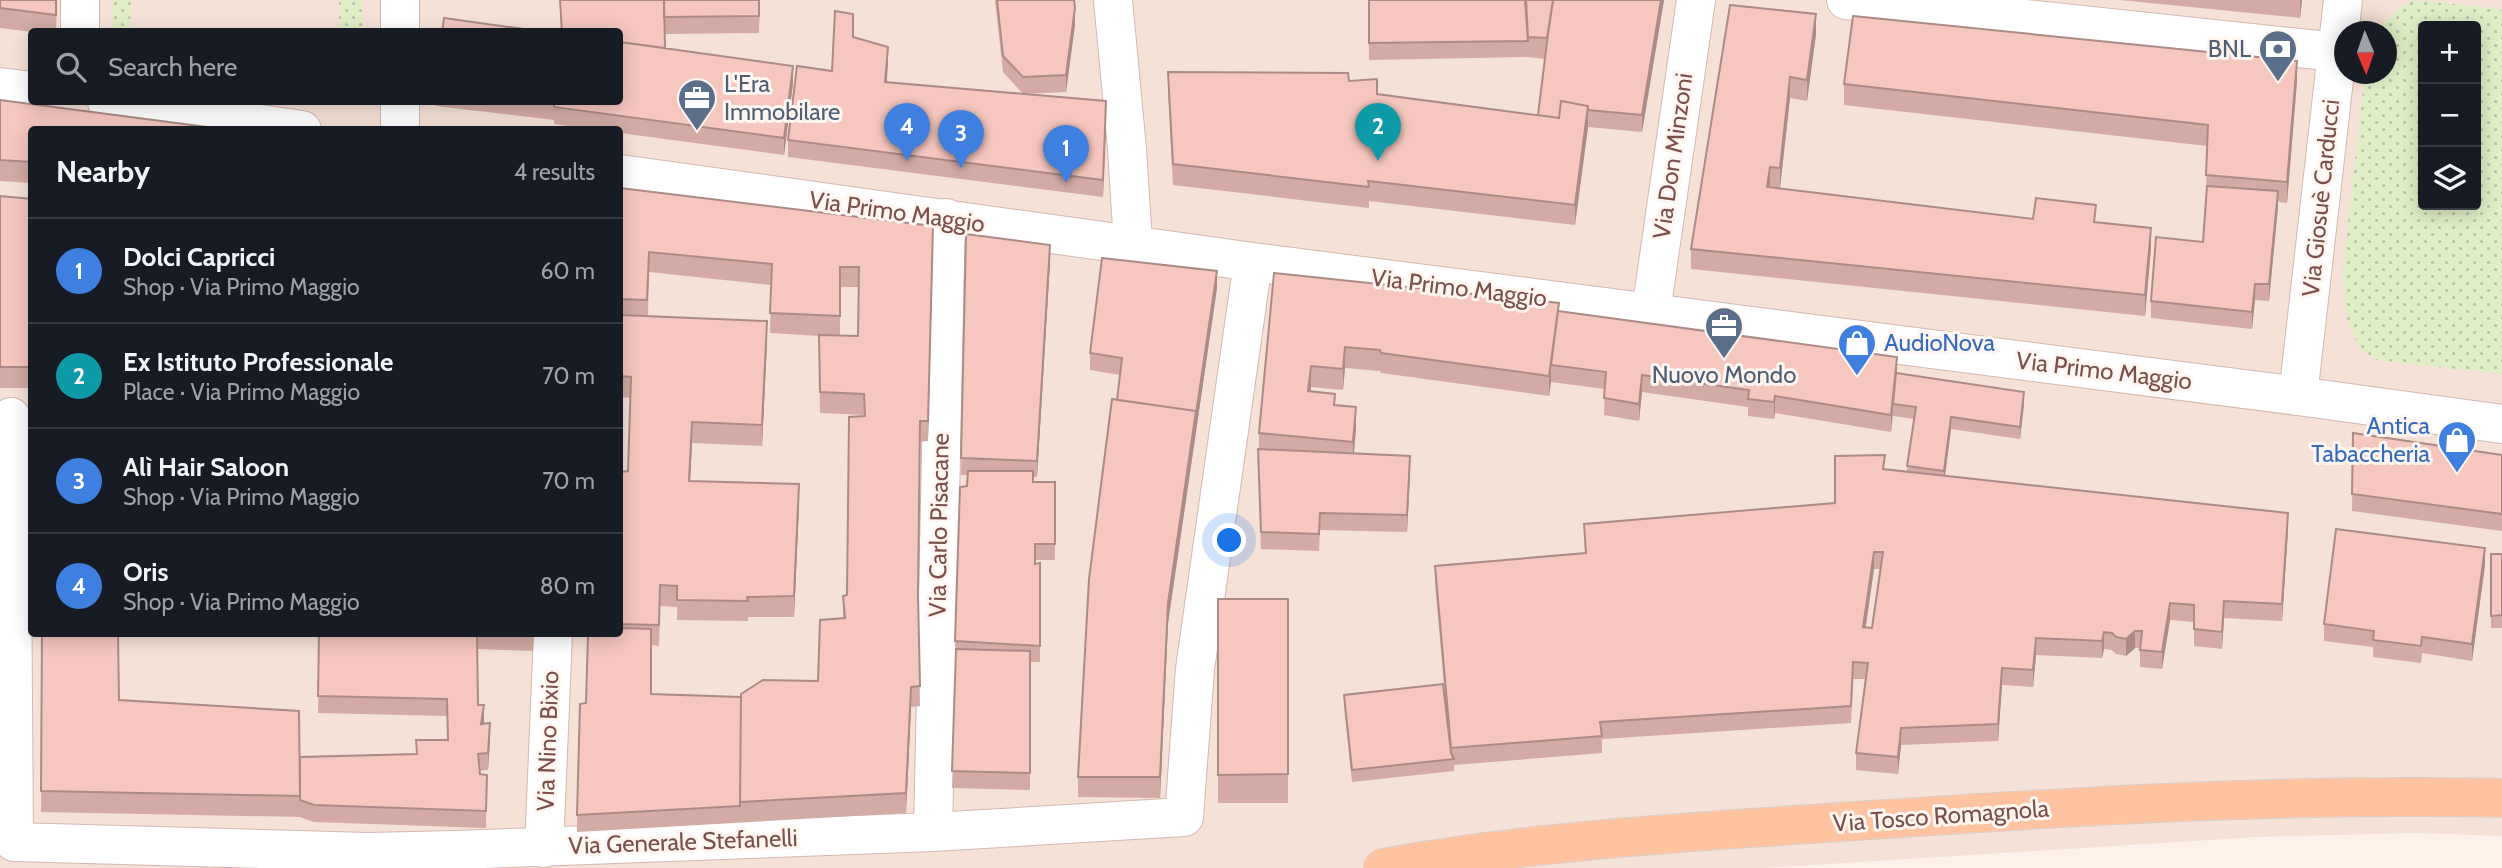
<!DOCTYPE html>
<meta charset="utf-8">
<style>
body{margin:0;font-family:Cabin,sans-serif;background:#242831;color:#f1f3f6}
.controls{position:absolute;right:21px;top:21px;display:grid;overflow:hidden;border-radius:7px;box-shadow:0 4px 18px #0003}
.controls button{width:63px;height:63px;display:grid;place-items:center;padding:0;border:0;border-bottom:2px solid #363941;background:#171b24;color:#f1f3f6;font:35px sans-serif}
.compass{position:absolute;left:2334px;top:21px;width:63px;height:63px;border-radius:50%;background:#171b24;box-shadow:0 4px 18px #0003;rotate:178deg}
.you{position:absolute;left:1230px;top:541px;width:24px;height:24px;margin:-18px;border:5px solid #fff;border-radius:50%;background:#1a73e8;box-shadow:0 0 0 10px #1a73e833}
.badge{display:grid;place-items:center;width:46px;height:46px;border-radius:50%;background:#b45309;color:#fff;font-size:23px;font-weight:700}
.pin{position:absolute;translate:-50% -58px;filter:drop-shadow(0 2px 4px #0008)}
.pin::after{content:'';position:absolute;top:37px;width:24px;height:21px;background:inherit;clip-path:polygon(0 0,100% 0,50% 100%)}
.list{margin:0;padding:0;list-style:none}
h2{display:flex;justify-content:space-between;align-items:center;height:91px;margin:0;padding:0 28px;font-size:30px}
h2 small{font-size:23px;font-weight:400;color:#9ea1a6}
.list li{display:grid;grid-template-columns:46px 1fr auto;gap:21px;align-items:center;box-sizing:border-box;height:105px;padding:0 28px;border-top:2px solid #363941}
.list b{display:block;font-size:26px;white-space:nowrap}
.list p{margin:0;font-size:23px;white-space:nowrap;color:#9ea1a6}
.list em{font-size:23px;font-style:normal;color:#9ea1a6}
.icon{flex:none;width:38px;height:38px;fill:none;stroke:currentColor;stroke-width:2;stroke-linecap:round;stroke-linejoin:round}
.map{position:relative;flex:none;width:2502px;height:868px;overflow:hidden}
.search{position:absolute;background:#171b24;box-shadow:0 4px 18px #0003;left:28px;top:28px;width:595px;height:77px;display:flex;align-items:center;gap:18px;box-sizing:border-box;padding:0 24px;border-radius:7px;color:#9ea1a6;font-size:26px}
.panel{position:absolute;background:#171b24;box-shadow:0 4px 18px #0003;left:28px;top:126px;width:595px;height:511px;border-radius:7px}
.map>svg:first-child{display:block}
.residential{fill:#f6e1d7;fill-rule:evenodd}
.green{fill:url(#green-dots);fill-rule:evenodd}
.lines{fill:none;stroke-linecap:round;stroke-linejoin:round}
.minor-casing{stroke:#d4b7b0;stroke-width:40}
.tertiary-casing{stroke:#d4b7b0;stroke-width:40}
.primary-casing{stroke:#dacecc;stroke-width:40}
.minor{stroke:#fff;stroke-width:38}
.tertiary{stroke:#fff;stroke-width:38}
.primary{stroke:#ffc49f;stroke-width:38}
.wall{fill:#d3aba4;fill-rule:evenodd}
.shaded-wall{fill:#ac8b86}
.building{fill:#f5c7bf;stroke:#ac8b86;stroke-width:2;fill-rule:evenodd}
.labels{text-anchor:middle;stroke-width:6;stroke-linejoin:round;paint-order:stroke}
.service-label{font-size:24px;fill:#4e5e75;stroke:#fff6f1;text-anchor:end}
.street-label{font-size:24px;fill:#7b504a;stroke:#fff6f1}
.shop-label{font-size:24px;fill:#366cbe;stroke:#fff6f1;text-anchor:start}
</style>
<div class="map">
<svg width="2502" height="868" viewBox="0 0 2502 868">
<defs>
<pattern id="green-dots" width="8" height="8" patternUnits="userSpaceOnUse" patternTransform="scale(1.75)"><rect width="8" height="8" fill="#dfeec5"/><path d="M2 2h.1M6 6h.1" fill="none" stroke="#bac3a2" stroke-width="1.8" stroke-linecap="round"/></pattern>
</defs>
<rect width="100%" height="100%" fill="#fef1e9"/>
<path class="residential" d="M0 0H2502V836L2416 833 2257 837 1765 868H0ZM2423 26H2476V205H2423ZM32 32H620V102H32ZM2344 32H2386V74H2344ZM32 130H620V634H32Z"/>
<path class="green" d="M113 0H131L130 31H113Z
M339 0H362L363 31H339Z
M2414 0 2502 9V374L2377 360 2361 350 2347 319 2342 276 2365 74H2386V32L2376 31 2400 7ZM2423 26H2476V205H2423Z"/>
<g class="lines">
<defs>
<path id="minor" d="M1113 0 1127 149 1133 244
M1846 0 2337 52
M80 32V0
M400 32V0
M0 87 32 91
M107 102 302 130
M400 130V102
M620 174 1253 262 2298 396
M1651 312 1696 0
M11 417 14 842
M933 832 946 218
M14 842 368 852 456 850 933 832 1184 817 1195 669 1253 262
M544 848 553 634"/>
<path id="tertiary" d="M2343 0 2298 396 2502 424"/>
<path id="primary" d="M1383 868C1544 839 1708 831 1871 820 2081 806 2291 793 2502 798"/>
</defs>
<use href="#minor" class="minor-casing"/>
<use href="#tertiary" class="tertiary-casing"/>
<use href="#primary" class="primary-casing"/>
<use href="#minor" class="minor"/>
<use href="#tertiary" class="tertiary"/>
<use href="#primary" class="primary"/>
</g>
<path class="wall" d="M0 0H57L56 32H32L0 28Z
M560 0H760L759 33 665 34V48L793 83 784 155 620 133V130H596L554 124V120L436 106V102H620V32H561Z
M995 0H1074L1075 25 1066 92 1023 94 1003 72Z
M1368 0H1664L1642 132 1588 127 1575 225 1369 201V208L1173 185 1168 92V72L1349 81 1377 94 1538 115 1545 59 1528 57 1369 60Z
M2120 0H2302L2300 18Z
M1730 5 1816 34 1807 101 1790 98 1780 188H1770L2033 219 2096 223 2151 248 2145 316 1691 269V249Z
M853 37 888 63 887 83 1106 118 1103 197 788 157V140Z
M2297 81 2287 203 2278 202 2269 301 2255 300 2252 329 2151 318V301L2203 242 2206 196 2207 146 1844 105V84Z
M0 100 32 130V183L0 181Z
M620 188 933 246 928 441 920 442 918 601 920 706 911 707 906 813 577 832V815L586 703 620 634V472L628 471 631 398 620 397ZM649 272 771 285 770 333 819 336 820 413 864 415 847 595 843 596V618L818 681 741 697 651 694V645L659 646 660 606 677 607V620L748 621V617H794L799 504 690 481 692 443 762 446 767 341 648 316ZM840 287H859L858 336 840 335Z
M0 196 32 199V388H0Z
M966 234 1050 262 1037 477H1033V482H1055V560H1035V564L1040 563V662H1030V790L952 788 956 658 955 641 967 475H961Z
M1274 273 1559 311 1897 373 2024 404 2020 439 1951 429 1945 476 2288 530 2282 621 2224 618 2222 649 2194 646V622L2170 620 2162 669 2140 667V648H2135L2126 656 2116 654 2112 650 2104 649 2102 658 2036 655 2033 687 2002 685 1998 741 1901 745 1898 774 1856 770V753L1865 679H1853L1851 723 1602 739V753L1454 765V771L1352 782 1344 707V695L1446 708 1435 583V566L1585 553 1584 524 1835 503 1885 469 1907 471 1914 419 1893 416 1891 432 1775 413 1774 419 1748 416V407L1642 392 1639 421 1604 415 1605 389 1551 382 1549 396 1381 373 1380 371 1345 368 1343 390 1311 387V391L1335 405 1356 428 1354 454 1410 473 1407 532 1320 530 1319 551 1261 549 1258 449H1259V433ZM1874 569H1880L1872 628 1866 627Z
M1217 288 1168 623 1160 798 1078 797V777L1120 375 1090 370V353Z
M2353 433 2502 455V531L2352 511Z
M2491 554H2502V628H2491Z
M2485 565 2472 661 2422 653 2421 663 2373 657V647L2324 641V624Z
M1218 599H1288V803H1218Z
M42 634 119 700 300 757 416 754V740H448L447 716 318 713 319 634H534L533 651 477 649 478 705 490 740 488 770 479 771 480 774 487 775 486 828 314 822 300 817 41 812Z"/>
<path class="shaded-wall" d="M1661 0H1664L1642 132V115Z
M2300 0H2302L2300 18Z
M1075 8V25L1066 92V75Z
M1816 14V34L1807 101V80Z
M888 47V63L885 99V82Z
M2297 61V81L2287 203V182Z
M793 66V83L784 155V138Z
M1790 77V98L1780 188V168Z
M1106 101V118L1103 197V180Z
M1588 106V127L1575 225V205Z
M1770 167V187L1767 208V187Z
M2278 191V208L2269 301V284Z
M933 226V246L928 441V421Z
M2151 228V248L2145 316V295Z
M1050 245V262L1037 477V461Z
M1217 271V288L1168 623 1160 798V777L1168 603 1196 411Z
M2255 284V300L2252 329V312Z
M1559 303V323L1551 365V382L1549 396V376Z
M767 321V341L762 446V425Z
M1345 347V368L1343 390V369Z
M1897 357V374L1893 404 1891 432V415Z
M1311 366V387L1308 412V391Z
M1642 375V392L1639 421V404Z
M2024 392V404L2020 439V427Z
M1775 396V413L1774 419V402Z
M1356 407V428L1353 463V442Z
M1951 417V429L1944 483V471Z
M692 422V443L689 501V481Z
M1410 456V473L1407 532V515Z
M799 484V504L794 617V596Z
M2288 513V530L2282 621V604Z
M2485 548V565L2472 661V644Z
M1874 552V569L1863 643V627Z
M2224 601V618L2222 649V632Z
M2170 603V620L2162 669V652Z
M2135 631V648L2126 656V639Z
M2104 632V649L2102 658V641Z
M2036 638V655L2033 687V670Z
M2002 668V685L1998 741V724Z
M911 687V707L906 813V793Z
M484 705V722L481 740V724Z
M490 723V740L488 770V753Z
M1901 728V745L1898 774V757Z"/>
<path class="building" d="M0 0H56V15L0 8Z
M560 0H664L665 48 620 42V32H562Z
M664 0H759V16L664 17Z
M997 0H1074L1075 8 1066 75 1023 77 1003 56Z
M1369 0H1525L1528 41 1369 43Z
M1526 0H1553L1547 38 1528 37Z
M1553 0H1661L1642 115 1588 110V106L1561 101 1559 118 1538 115 1547 42Z
M1730 5 1816 14 1807 80 1790 77 1780 168 1770 167 1767 187 2033 219 2036 198 2096 205 2094 222 2151 228 2145 295 1691 249Z
M835 11 853 14V37L888 47 885 82 1106 101 1103 180 788 140 797 66 832 71Z
M1853 16 2297 61 2287 182 2206 175 2208 125 1844 84Z
M444 18 545 32H442Z
M620 42 793 66 784 138 554 107V104L538 102H620Z
M1168 72 1348 73 1349 81 1377 79V94L1559 118 1561 101 1588 106 1575 205 1368 181 1369 187 1173 164Z
M0 100 230 130H32V162L0 160Z
M2207 186 2278 191 2269 284H2255L2252 312 2151 301 2156 237 2203 242Z
M620 188 933 226 928 421H920L918 595 920 686 911 687 906 793 740 802 741 694 763 680 818 681 820 620 845 618 843 596 847 595 849 417 865 416 864 394 820 392 819 335 858 336 859 267H840V316L770 313 772 264 649 252 647 300 620 299Z
M0 196 32 199V367H0Z
M966 234 1050 245 1037 461 961 458Z
M1102 258 1217 271 1196 414V411L1117 400 1122 358 1090 353Z
M1274 273 1559 303 1549 376 1381 353 1380 350 1345 347 1343 369 1311 366 1308 391 1335 394 1334 405 1356 407 1353 442 1259 433Z
M1558 311 1897 357 1891 415 1775 396 1774 402 1748 399 1749 390 1642 375 1639 404 1604 398 1606 372 1551 365Z
M620 315 767 321 762 425 692 422 689 481 799 484 794 596 747 597 748 601 677 600V586L660 585 659 625 620 624V472L628 471 631 377 620 376Z
M1896 373 2024 392 2020 427 1951 417 1944 471 1907 466 1916 407 1893 404Z
M1112 399 1196 411 1168 603 1160 777H1078L1089 579Z
M2353 433 2502 455V514L2352 494Z
M1258 449 1410 456 1407 515 1320 513 1319 534 1261 532Z
M1885 455 1883 469 2288 513 2282 604 2224 601 2222 632 2194 629V605L2170 603 2162 652 2140 650 2142 631H2135L2126 639 2116 637 2112 633 2104 632 2102 641 2036 638 2033 670 2002 668 1998 724 1901 728 1898 757 1856 753 1868 663 1853 662 1851 706 1600 722 1602 736 1451 748 1435 566 1586 553 1584 524 1835 503V456ZM1874 552H1883L1872 628 1863 627Z
M968 471H1033V482H1055V544H1035V564L1040 563V646L955 641 960 487 967 486Z
M2336 529 2485 548 2472 644 2422 637 2421 646 2373 640 2374 631 2324 624Z
M2491 554H2502V615L2491 616Z
M1218 599H1288V774L1218 775Z
M620 628 651 629V694L741 697 740 806 577 815 580 704 586 703 588 634H620Z
M42 634H118L119 700 299 711 300 796 41 791Z
M319 634H477L478 705H484L481 724 490 723 488 753 478 754 480 774 487 775 486 811 314 805 300 800V757L417 754 416 740H448L447 699 318 696Z
M956 649 1030 651V773L952 771Z
M1443 684 1451 753 1454 759 1352 770 1344 695Z"/>
<defs>
<symbol id="bank-pin" viewBox="-11 -11 22 30"><path d="M0 17L-7.5 6A9.5 9.5 0 1 1 7.5 6Z" fill="#5c6f8a" stroke="#fff6f1"/><path d="M-6-4H6V4H-6ZM0-2.3a2.3 2.3 0 1 0 0 4.6a2.3 2.3 0 1 0 0-4.6Z" fill="#fff"/></symbol>
<symbol id="office-pin" viewBox="-11 -11 22 30"><path d="M0 17L-7.5 6A9.5 9.5 0 1 1 7.5 6Z" fill="#5c6f8a" stroke="#fff6f1"/><path d="M-6-3h4V-5.5h4V-3h4V5H-6ZM-1-4.5V-3h2v-1.5ZM-6 0V1H6V0Z" fill="#fff"/></symbol>
<symbol id="shop-pin" viewBox="-11 -11 22 30"><path d="M0 17L-7.5 6A9.5 9.5 0 1 1 7.5 6Z" fill="#3f7fe0" stroke="#fff6f1"/><path d="M-5-2.5h2.3a2.7 3.5 0 0 1 5.4 0H5L5.5 6h-11ZM-1.5-2.5h3a1.5 2.3 0 0 0-3 0Z" fill="#fff"/></symbol>
</defs>
<g fill-rule="evenodd">
<use href="#bank-pin" x="2256" y="27" width="44" height="60"/>
<use href="#office-pin" x="675" y="76" width="44" height="60"/>
<use href="#office-pin" x="1702" y="304" width="44" height="60"/>
<use href="#shop-pin" x="1835" y="321" width="44" height="60"/>
<use href="#shop-pin" x="2435" y="418" width="44" height="60"/>
</g>
<g class="labels">
<g class="service-label">
<text x="2251" y="57">BNL</text>
<text x="724" y="92" text-anchor="start">L'Era<tspan x="724" dy="28">Immobilare</tspan></text>
<text x="1724" y="383" text-anchor="middle">Nuovo Mondo</text>
</g>
<g class="street-label">
<text transform="translate(1673 156) rotate(-82)" y="8">Via Don Minzoni</text>
<text transform="translate(2321 198) rotate(-84)" y="8">Via Giosuè Carducci</text>
<text transform="translate(897 212) rotate(8)" y="8">Via Primo Maggio</text>
<text transform="translate(1459 288) rotate(7)" y="8">Via Primo Maggio</text>
<text transform="translate(2104 371) rotate(7)" y="8">Via Primo Maggio</text>
<text transform="translate(939 525) rotate(-89)" y="8">Via Carlo Pisacane</text>
<text transform="translate(548 741) rotate(-88)" y="8">Via Nino Bixio</text>
<text transform="translate(1941 816) rotate(-4)" y="8">Via Tosco Romagnola</text>
<text transform="translate(683 842) rotate(-2)" y="8">Via Generale Stefanelli</text>
</g>
<g class="shop-label">
<text x="1884" y="351">AudioNova</text>
<text x="2430" y="434" text-anchor="end">Antica<tspan x="2430" dy="28">Tabaccheria</tspan></text>
</g>
</g>
</svg>
<div class="controls">
<button>+</button>
<button>−</button>
<button><svg class="icon" aria-label="layers" viewBox="0 0 24 24"><path d="M12 4l9 5-9 5-9-5zM3 14l9 5 9-5"/></svg></button>
</div>
<svg class="compass" viewBox="-18 -18 36 36"><path d="M0-13l5 13h-10z" fill="#e53935"/><path d="M0 13l5-13h-10z" fill="#9ea1a6"/></svg>
<div class="you"></div>
<div class="pin badge" style="left:1066px;top:183px;background:#3f7fe0">1</div>
<div class="pin badge" style="left:1378px;top:161px;background:#0f9aa8">2</div>
<div class="pin badge" style="left:961px;top:168px;background:#3f7fe0">3</div>
<div class="pin badge" style="left:907px;top:161px;background:#3f7fe0">4</div>
<div class="search"><svg class="icon" aria-label="search" viewBox="0 0 24 24"><circle cx="10" cy="10" r="6"/><path d="M15 15l6 6"/></svg>Search here</div>
<section class="panel">
<h2>Nearby<small>4 results</small></h2>
<ul class="list">
<li><span class="badge" style="background:#3f7fe0">1</span><div><b>Dolci Capricci</b><p>Shop · Via Primo Maggio</p></div><em>60 m</em></li>
<li><span class="badge" style="background:#0f9aa8">2</span><div><b>Ex Istituto Professionale</b><p>Place · Via Primo Maggio</p></div><em>70 m</em></li>
<li><span class="badge" style="background:#3f7fe0">3</span><div><b>Alì Hair Saloon</b><p>Shop · Via Primo Maggio</p></div><em>70 m</em></li>
<li><span class="badge" style="background:#3f7fe0">4</span><div><b>Oris</b><p>Shop · Via Primo Maggio</p></div><em>80 m</em></li>
</ul>
</section>
</div>
